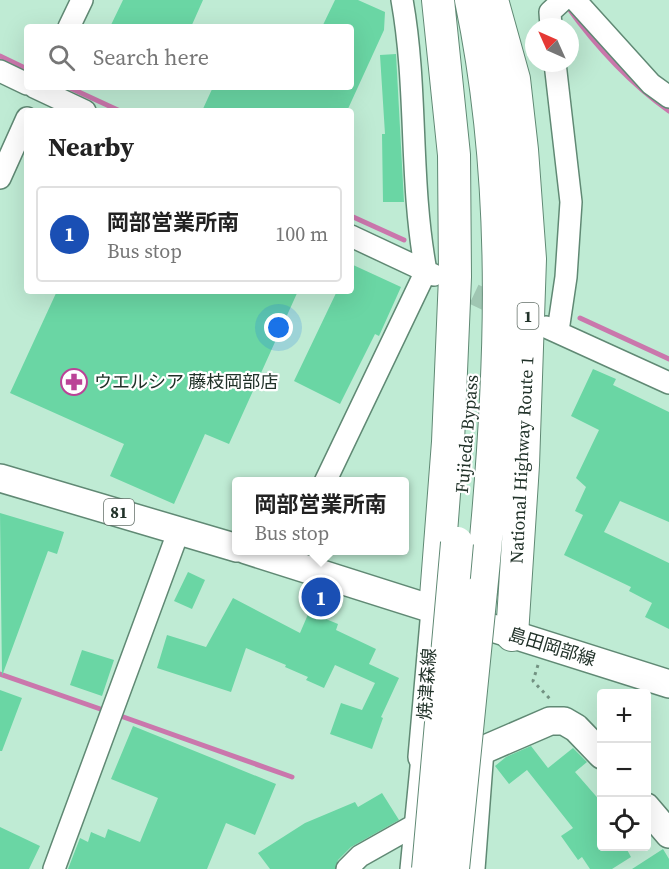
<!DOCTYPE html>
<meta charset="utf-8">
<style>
body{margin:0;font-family:"Source Serif 4","Noto Sans JP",serif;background:#f2f2f2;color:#222}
.controls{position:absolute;right:18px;bottom:18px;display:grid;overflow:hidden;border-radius:6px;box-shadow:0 6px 24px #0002}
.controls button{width:54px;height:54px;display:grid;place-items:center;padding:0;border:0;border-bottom:2px solid #e0e0e0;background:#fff;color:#222;font:30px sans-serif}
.compass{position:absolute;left:525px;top:18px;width:54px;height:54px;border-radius:50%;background:#fff;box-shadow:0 6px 24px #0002;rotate:315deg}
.you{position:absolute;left:279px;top:328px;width:21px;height:21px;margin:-15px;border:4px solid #fff;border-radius:50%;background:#1a73e8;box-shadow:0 0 0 9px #1a73e833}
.badge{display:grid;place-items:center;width:39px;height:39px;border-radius:50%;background:#1a73e8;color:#fff;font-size:20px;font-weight:700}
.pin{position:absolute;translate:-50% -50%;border:3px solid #fff;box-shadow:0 2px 6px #0006}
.popup{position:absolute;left:232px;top:477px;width:177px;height:78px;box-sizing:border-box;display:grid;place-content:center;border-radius:6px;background:#fff;filter:drop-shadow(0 2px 4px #0005);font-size:20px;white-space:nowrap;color:#767676}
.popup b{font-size:22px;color:#222}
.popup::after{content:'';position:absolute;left:50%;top:100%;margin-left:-12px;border:12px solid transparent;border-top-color:#fff}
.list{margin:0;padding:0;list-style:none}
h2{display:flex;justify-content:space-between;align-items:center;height:78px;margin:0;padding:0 24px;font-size:26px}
h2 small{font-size:20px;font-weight:400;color:#767676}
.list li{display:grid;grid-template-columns:39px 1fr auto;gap:18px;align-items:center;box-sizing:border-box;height:96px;margin:0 12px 12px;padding:0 12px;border:2px solid #e0e0e0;border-radius:6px}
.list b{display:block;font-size:22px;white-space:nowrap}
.list p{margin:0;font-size:20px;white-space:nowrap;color:#767676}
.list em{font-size:20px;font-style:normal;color:#767676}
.icon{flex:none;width:33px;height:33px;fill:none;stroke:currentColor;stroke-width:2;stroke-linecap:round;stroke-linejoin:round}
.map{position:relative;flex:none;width:669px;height:869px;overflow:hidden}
.search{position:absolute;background:#fff;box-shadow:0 6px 24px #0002;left:24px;top:24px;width:330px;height:66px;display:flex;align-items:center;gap:15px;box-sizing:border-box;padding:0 21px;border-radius:6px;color:#767676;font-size:22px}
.panel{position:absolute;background:#fff;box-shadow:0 6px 24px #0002;left:24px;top:108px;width:330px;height:186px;border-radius:6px}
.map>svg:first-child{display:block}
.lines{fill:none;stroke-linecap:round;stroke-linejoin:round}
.stream{stroke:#ca77ac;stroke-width:5}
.building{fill:#6ad6a4}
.minor-tunnel{stroke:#9fc6b2;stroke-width:21;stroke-dasharray:21 10;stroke-linecap:butt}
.minor-casing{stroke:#608974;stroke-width:24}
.major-casing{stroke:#608974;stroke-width:30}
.highway-casing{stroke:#608974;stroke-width:34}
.path{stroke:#729181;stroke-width:3;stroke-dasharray:3 4.5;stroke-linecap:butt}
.minor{stroke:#fff;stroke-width:21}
.major{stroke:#fff;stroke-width:27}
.highway{stroke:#fff;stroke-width:32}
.highway-bridge-casing{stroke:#608974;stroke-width:34;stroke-linecap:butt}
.highway-bridge{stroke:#fff;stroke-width:32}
.labels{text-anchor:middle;stroke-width:4.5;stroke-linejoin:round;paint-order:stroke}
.shield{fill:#fff;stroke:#647069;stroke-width:1.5}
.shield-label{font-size:16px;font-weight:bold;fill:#213229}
.poi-label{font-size:18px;fill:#213229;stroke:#fff;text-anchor:start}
.street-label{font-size:18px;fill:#213229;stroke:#fff}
</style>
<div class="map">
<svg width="669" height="869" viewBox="0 0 669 869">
<rect width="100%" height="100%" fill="#bfebd4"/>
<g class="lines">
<path class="stream" d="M567 6C595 45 630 83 669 111
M0 56 27 69
M68 87 120 111
M351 216 404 240
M580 318 669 359
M0 674 106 711
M115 714 292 777"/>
</g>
<path class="building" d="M123 0H203L191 27H110Z
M335 0H358L385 12 384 30 347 111H202L213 87H351V27H322Z
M396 54 404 202H383L382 134H385L380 55Z
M351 264 401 287 379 336 375 334 340 404 294 381 337 291H351Z
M57 291H298L229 444 205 434 174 504 110 476 124 444 10 393Z
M593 369 616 379 613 385 669 412V522L620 501 604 532 669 563V629L645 617 652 603 629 591 631 587 564 555 583 515 575 511 586 487 576 478 599 430 571 416Z
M0 513 64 532 57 554 48 551 2 676Z
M188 572 205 580 192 609 174 601Z
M233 598 300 633 309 612 338 624 336 630 376 649 369 664 399 678 381 717 383 718 372 749 330 734 341 703 362 710 375 683 335 665 324 688 306 680 308 677 285 667 286 665 246 648 231 692 157 668 167 635 206 647Z
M82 650 114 660 102 696 70 685Z
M0 690 22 698 2 751H0Z
M133 726 276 784 255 835 226 823 207 869H68L80 838 88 842 91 832 105 838 108 829 140 842 158 798 111 779Z
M531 746 548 768 573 748 587 762 575 772 602 803V846H625L631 857 612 869H590L582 857 578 860 561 836 573 828 527 770 509 784 495 766 506 757Z
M382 793 399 820 351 847 338 860 335 869H270L258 853 305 823 355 802 358 807Z
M0 827 40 846 29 869H0Z
M663 849 669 859V869H632Z"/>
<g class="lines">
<path class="minor-tunnel" d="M446 281 507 310"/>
<defs>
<path id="minor" d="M575 0 651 84 669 97
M69 27 82 0
M551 27 550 12 563 0
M555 63 571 202 566 277 558 331
M0 71 27 84
M34 87 85 111
M0 178 27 118
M351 236 434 275
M546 327 669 383
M325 482 426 271C409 181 418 89 402 0
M54 869 179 530
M347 869 360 856 415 825
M411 869 422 757
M474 869 483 750"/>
<path id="major" d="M0 478 237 548
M246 550 669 684
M435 610 422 757 483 750 550 721H564L576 728 602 755
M646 807 669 834"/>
<path id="highway" d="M471 0C512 196 501 394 481 591
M492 0 514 79 522 150 530 259 523 465 512 635
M435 610 448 442 455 277 454 155 438 0"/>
</defs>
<use href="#minor" class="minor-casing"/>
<use href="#major" class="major-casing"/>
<use href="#highway" class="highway-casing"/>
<path class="path" d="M538 665 533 681 550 699"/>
<use href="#minor" class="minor"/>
<use href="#major" class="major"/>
<use href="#highway" class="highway"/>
<defs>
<path id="highway-bridge" d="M428 869 457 543
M453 869 481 591"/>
</defs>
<use href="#highway-bridge" class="highway-bridge-casing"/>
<use href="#highway-bridge" class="highway-bridge"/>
</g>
<defs>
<symbol id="pharmacy-ring" viewBox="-11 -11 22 22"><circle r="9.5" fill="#fff" stroke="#bb4397" stroke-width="1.5"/><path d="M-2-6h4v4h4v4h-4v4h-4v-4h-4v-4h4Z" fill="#bb4397"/></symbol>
</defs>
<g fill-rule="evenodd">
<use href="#pharmacy-ring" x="59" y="367" width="30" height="30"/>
</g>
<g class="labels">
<g class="shield">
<rect x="517.5" y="303" width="21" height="26" rx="4.5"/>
<rect x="104" y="499" width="30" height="26" rx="4.5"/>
</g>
<g class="shield-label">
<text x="528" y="322">1</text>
<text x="119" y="518">81</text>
</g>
<g class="poi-label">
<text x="94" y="388">ウエルシア 藤枝岡部店</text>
</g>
<g class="street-label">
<text transform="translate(467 434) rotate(-85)" y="6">Fujieda Bypass</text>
<text transform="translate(522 460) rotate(-87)" y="6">National Highway Route 1</text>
<text transform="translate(552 647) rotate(17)" y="6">島田岡部線</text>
<text transform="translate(427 684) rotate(-86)" y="6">焼津森線</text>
</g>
</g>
</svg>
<div class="controls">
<button>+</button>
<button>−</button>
<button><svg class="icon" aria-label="locate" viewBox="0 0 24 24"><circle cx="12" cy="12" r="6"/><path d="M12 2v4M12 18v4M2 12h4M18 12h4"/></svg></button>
</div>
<svg class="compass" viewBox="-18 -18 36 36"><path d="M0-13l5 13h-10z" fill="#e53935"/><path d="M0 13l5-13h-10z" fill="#767676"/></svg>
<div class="you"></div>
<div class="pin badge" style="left:321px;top:597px;background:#1a4fb4">1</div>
<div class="popup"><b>岡部営業所南</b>Bus stop</div>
<div class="search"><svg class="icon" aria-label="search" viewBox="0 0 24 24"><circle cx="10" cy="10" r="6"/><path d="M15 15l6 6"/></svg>Search here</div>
<section class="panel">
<h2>Nearby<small></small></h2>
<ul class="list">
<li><span class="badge" style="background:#1a4fb4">1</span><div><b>岡部営業所南</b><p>Bus stop</p></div><em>100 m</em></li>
</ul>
</section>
</div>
